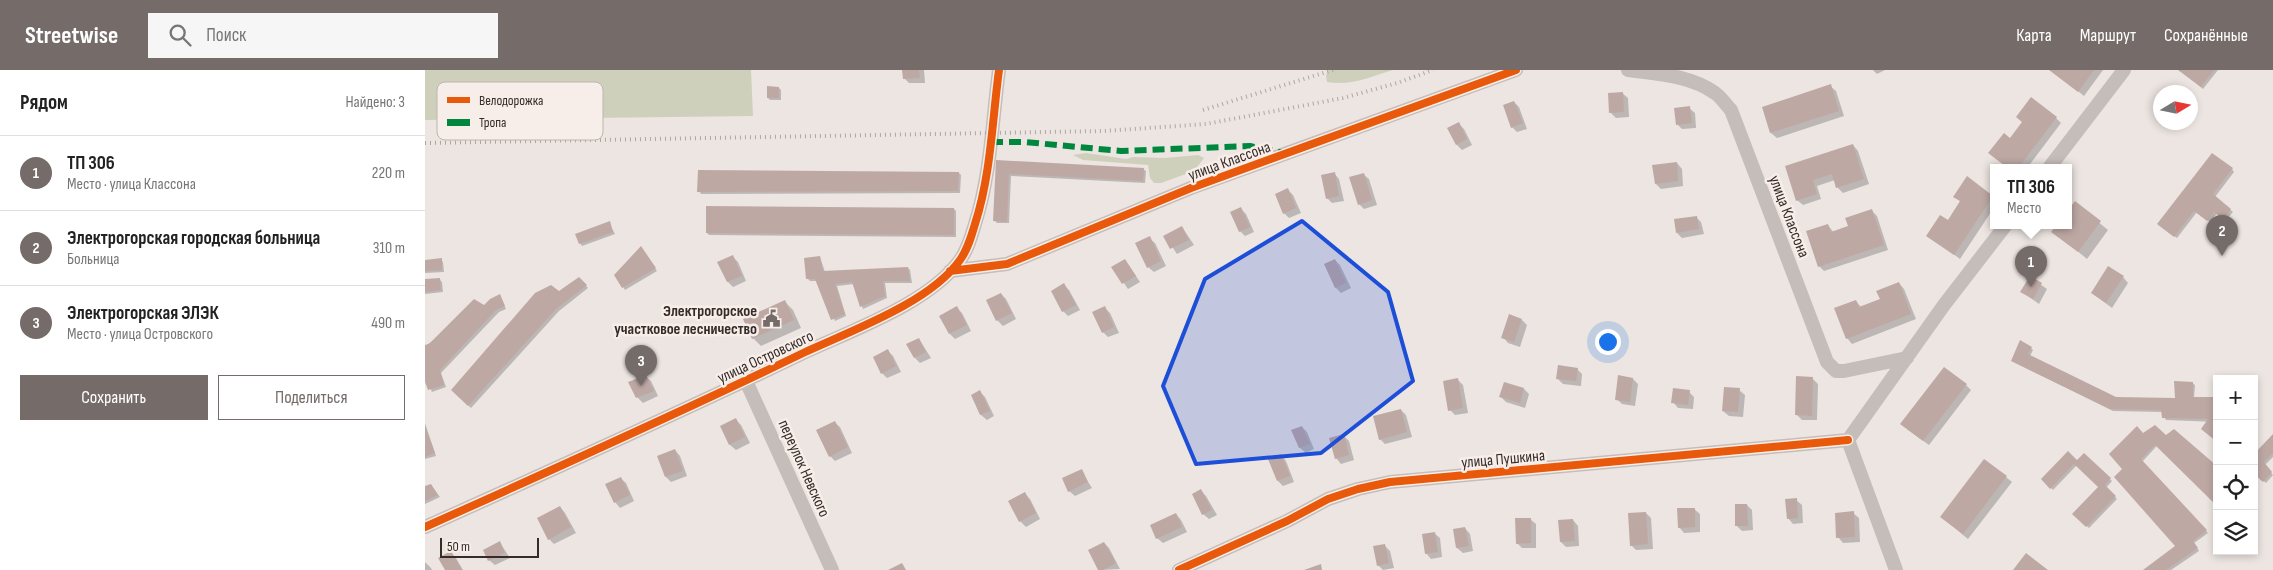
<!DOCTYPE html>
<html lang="ru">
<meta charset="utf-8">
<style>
body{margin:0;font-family:"Sofia Sans Condensed",sans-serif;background:#f6f6f6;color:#222}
.controls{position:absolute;right:15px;bottom:15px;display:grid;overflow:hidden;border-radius:0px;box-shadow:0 2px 8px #0003}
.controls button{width:45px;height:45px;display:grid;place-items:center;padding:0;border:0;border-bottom:1px solid #e0e0e0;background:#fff;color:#222;font:25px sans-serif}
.compass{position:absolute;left:1728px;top:15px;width:45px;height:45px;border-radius:50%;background:#fff;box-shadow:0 2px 8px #0003;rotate:80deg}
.scale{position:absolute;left:15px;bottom:12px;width:99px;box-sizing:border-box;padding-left:5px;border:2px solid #352b29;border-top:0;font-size:14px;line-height:18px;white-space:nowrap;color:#352b29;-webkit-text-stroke:4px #f8eee9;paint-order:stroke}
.you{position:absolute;left:1182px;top:271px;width:18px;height:18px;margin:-12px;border:4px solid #fff;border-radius:50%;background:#1a73e8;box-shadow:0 0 0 8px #1a73e833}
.badge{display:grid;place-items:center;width:32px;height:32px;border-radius:50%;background:#756c69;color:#fff;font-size:16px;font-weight:700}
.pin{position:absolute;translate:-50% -41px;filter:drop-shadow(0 1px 2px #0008)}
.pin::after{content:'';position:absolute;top:26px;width:18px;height:15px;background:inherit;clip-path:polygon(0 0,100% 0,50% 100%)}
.popup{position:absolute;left:1565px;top:94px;width:82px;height:65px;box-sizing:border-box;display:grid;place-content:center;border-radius:0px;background:#fff;filter:drop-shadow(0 1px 4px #0005);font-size:16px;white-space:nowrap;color:#767676}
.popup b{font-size:19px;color:#222}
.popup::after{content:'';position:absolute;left:50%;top:100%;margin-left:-10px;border:10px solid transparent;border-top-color:#fff}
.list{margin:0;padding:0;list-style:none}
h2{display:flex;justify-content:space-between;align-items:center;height:65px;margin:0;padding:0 20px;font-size:21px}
h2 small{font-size:16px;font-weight:400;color:#767676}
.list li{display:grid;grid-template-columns:32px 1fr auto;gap:15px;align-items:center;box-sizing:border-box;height:75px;padding:0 20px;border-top:1px solid #e0e0e0}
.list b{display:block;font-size:19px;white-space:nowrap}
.list p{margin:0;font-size:16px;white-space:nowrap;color:#767676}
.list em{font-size:16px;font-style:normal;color:#767676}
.actions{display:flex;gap:10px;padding:15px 20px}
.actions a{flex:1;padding:11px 0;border:1px solid #756c69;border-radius:0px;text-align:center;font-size:18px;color:#756c69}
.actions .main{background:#756c69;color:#fff}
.icon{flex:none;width:28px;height:28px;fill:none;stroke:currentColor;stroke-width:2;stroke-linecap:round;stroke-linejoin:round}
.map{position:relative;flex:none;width:1848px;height:500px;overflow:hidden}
header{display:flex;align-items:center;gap:30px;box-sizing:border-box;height:70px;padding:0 25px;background:#756c69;color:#fff}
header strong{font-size:24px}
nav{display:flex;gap:28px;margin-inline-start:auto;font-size:18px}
.search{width:350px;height:45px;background:#f6f6f6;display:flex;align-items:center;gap:12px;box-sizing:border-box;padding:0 18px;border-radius:0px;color:#767676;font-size:19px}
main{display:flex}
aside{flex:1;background:#fff}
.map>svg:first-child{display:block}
.green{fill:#cfd0bc}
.shadow{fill:#0003}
.building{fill:#bea8a4}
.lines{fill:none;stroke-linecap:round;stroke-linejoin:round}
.minor{stroke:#c5bdba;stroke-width:14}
.rail{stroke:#ada7a4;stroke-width:4;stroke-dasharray:1 4;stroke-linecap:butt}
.quiet{stroke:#00873e;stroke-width:6;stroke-dasharray:12 6;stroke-linecap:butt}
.cycleway-casing{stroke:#f8eee9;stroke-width:11}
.cycleway{stroke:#e8590c;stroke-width:8}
.marked{fill:#1d4ed8;fill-opacity:0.2;stroke:#1d4ed8;stroke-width:4;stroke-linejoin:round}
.labels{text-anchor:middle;stroke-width:5;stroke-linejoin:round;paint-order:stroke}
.street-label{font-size:16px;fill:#352b29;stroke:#f8eee9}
.poi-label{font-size:16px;font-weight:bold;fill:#352b29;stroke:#f8eee9;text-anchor:end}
.key{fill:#f8eee9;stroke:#beb4af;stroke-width:1}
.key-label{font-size:14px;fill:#352b29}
</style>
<header>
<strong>Streetwise</strong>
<div class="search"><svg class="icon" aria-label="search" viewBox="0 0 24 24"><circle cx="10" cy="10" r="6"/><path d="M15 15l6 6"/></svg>Поиск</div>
<nav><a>Карта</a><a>Маршрут</a><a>Сохранённые</a></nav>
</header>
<main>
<aside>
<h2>Рядом<small>Найдено: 3</small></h2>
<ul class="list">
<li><span class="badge">1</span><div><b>ТП 306</b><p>Место · улица Классона</p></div><em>220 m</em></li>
<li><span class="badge">2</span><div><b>Электрогорская городская больница</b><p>Больница</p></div><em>310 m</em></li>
<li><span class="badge">3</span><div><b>Электрогорская ЭЛЭК</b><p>Место · улица Островского</p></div><em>490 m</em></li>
</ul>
<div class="actions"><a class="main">Сохранить</a><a>Поделиться</a></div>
</aside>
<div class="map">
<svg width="1848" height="500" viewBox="0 0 1848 500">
<rect width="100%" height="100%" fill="#ece5e1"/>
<path class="green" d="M0 0H326L328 46 0 50Z
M903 0H968C944 7 927 16 902 12L901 6Z
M661 83 701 89 708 87 740 88 773 85 779 88 769 101 736 113H729L725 108 723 95 658 90 648 85Z"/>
<path class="shadow" d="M479 0H499L500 13H484L479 8Z
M1448 0H1460L1452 4Z
M1627 0H1678L1659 26Z
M1754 0H1793L1778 19Z
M1405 16 1411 21 1419 46 1352 68 1346 63 1338 38Z
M354 18 356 20V30H345L343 28Z
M1197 23 1203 28 1204 47 1191 48 1186 43Z
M1089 32 1094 37 1102 59 1092 62 1087 57Z
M1264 38 1270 43 1271 58 1257 59 1252 54Z
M1631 48 1636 53 1602 98H1583L1570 88 1598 53Z
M1033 53 1039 59 1047 75 1037 80 1032 75 1024 58Z
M1428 75 1433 81 1444 114 1418 123 1412 117 1410 110 1392 116 1396 129 1378 135 1372 130 1362 97Z
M573 91 718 99 721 101 720 113 586 106 584 153H572L570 151Z
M1252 93 1257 99 1258 116 1236 119 1231 114Z
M1807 99 1809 102 1790 127 1808 142 1801 150 1792 143 1785 152 1772 142 1752 168 1736 157Z
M534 103 536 105 535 123 276 124 274 121Z
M909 103 914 109 919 131 907 133 902 128Z
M938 104 944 109 952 135 939 139 934 134Z
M1542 108 1568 126V139L1535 189 1503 165 1523 152 1536 132 1530 126Z
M863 120 868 125 876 143 864 148 859 143Z
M1650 133 1683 160 1662 189 1628 161 1632 156H1644V141Z
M529 139 531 141V167L284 165 282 163Z
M816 139 821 144 829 162 820 166 815 161Z
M1446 140 1452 146 1463 180 1399 201 1394 196 1403 155 1409 163 1424 157Z
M1271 147 1276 152 1279 164 1257 168 1252 163Z
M184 153 190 164 157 176 155 173Z
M757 157 769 175 752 184 740 166Z
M724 168 730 173 741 196 729 202 723 197Z
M218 180 232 201 200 220 191 206Z
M307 186 313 192 321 211 308 217 303 212Z
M395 187 400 202 483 198 485 200 487 213H460L462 228 438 239 429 214 412 216 421 246 410 251 392 211H385L383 209Z
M16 190 18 192 19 202 0 203V191Z
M700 190 715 212 703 219 688 197Z
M910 190 915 195 926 218 916 223 911 218 900 195Z
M1605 207 1622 219 1614 234 1597 222Z
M1698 207 1703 213 1687 238 1667 223Z
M154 208 163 218 134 241 46 338 27 320 134 222Z
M14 209 17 212 18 222 0 224V211Z
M1474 213 1479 219 1491 249 1427 274 1422 268 1431 231 1436 237 1456 230Z
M639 215 644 220 655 240 643 246 638 241Z
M576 224 581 229 591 249 578 256 572 250Z
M75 226 81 239 74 242 16 303 21 317 7 322 0 308V276Z
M360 232 368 240 376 258 336 276 328 268Z
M679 237 685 243 694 263 683 267 678 262Z
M532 238 537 243 546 261 530 269 525 264Z
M1097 250 1102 255 1095 277 1083 273 1078 267Z
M494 269 506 288 495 293 490 288Z
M1606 278 1608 280 1605 286 1690 328 1751 330 1767 313 1770 315 1769 328H1792V352L1741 350 1737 342 1688 341 1587 291Z
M463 281 468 286 476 302 462 308 457 303Z
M1152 299 1157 304 1156 316 1138 314 1132 308Z
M220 306 226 311 233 326 218 333 212 327Z
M1194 307 1208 309 1213 314 1210 336 1197 334 1192 329Z
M1387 308 1393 314 1392 350H1377L1371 344Z
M1033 310 1038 315 1043 343 1030 345 1025 340Z
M1541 315 1546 320 1504 375 1482 359Z
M1099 319 1104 324 1100 338 1081 332 1076 327Z
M1314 320 1320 325 1318 347 1304 346 1298 341Z
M555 322 560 327 569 346 562 350 556 345 547 325Z
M1264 322 1269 327 1268 339 1253 338 1248 332Z
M976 340 981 345 987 367 960 374 955 369Z
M311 350 316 355 325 373 311 380 305 375 297 357Z
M409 352 415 357 427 383 410 391 405 386Z
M0 353 11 386 0 389Z
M877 357 882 362 889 379 881 383 875 378 868 361Z
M918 365 924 371 929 390 916 394 911 388Z
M1718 365 1741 366 1717 392 1783 463 1769 473 1774 481 1746 500H1720L1752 476 1699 399Z
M1848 366V387L1840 395 1848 405 1841 413 1829 403Z
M250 380 255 386 262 406 246 412 241 407Z
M1659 384 1687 411 1681 418 1692 429 1664 458 1649 444 1675 417 1652 395 1628 420 1617 409 1653 392Z
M856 385 861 391 869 412 858 416 853 411Z
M1560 390 1587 412 1543 469 1516 447Z
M656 401 667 418 650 426 644 421Z
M195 408 201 413 209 431 195 438 190 432Z
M6 415 15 427 0 434V418Z
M776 421 781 426 792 445 784 449 778 444Z
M600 424 605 429 615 449 601 457 595 451 585 432Z
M1371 430 1377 435 1378 453 1368 454 1363 448Z
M1322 435 1327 440 1328 460 1317 461 1312 456Z
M135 437 140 443 151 463 129 474 124 469Z
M1269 439 1275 444V462L1259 463 1254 457Z
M1221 443 1226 448 1228 479 1211 480 1206 475Z
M1428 443 1434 448 1435 472 1418 473 1413 467Z
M751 444 756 450 762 462 738 473 732 468Z
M1105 449 1111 454V478H1097L1092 473Z
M1148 450 1153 456 1154 476 1141 477 1136 472Z
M1040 458 1045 464 1048 481 1038 483 1032 478Z
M1009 463 1015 468 1017 487 1006 489 1001 483Z
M75 473 85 488 70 495 64 490Z
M679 473 684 478 695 499 675 500Z
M960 476 965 481 969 498 958 500 953 495Z
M26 483 31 488 38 500H21Z
M0 492 6 498 7 500H0Z"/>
<path class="building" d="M477 0H494L495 8 478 9Z
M1624 0H1669L1653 22Z
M1753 0H1789L1776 17Z
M1406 14 1414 41 1345 63 1337 37Z
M342 16 354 17V28H342Z
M1198 22 1199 42 1184 43 1183 23Z
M1606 27 1632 47 1593 98H1583L1563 83 1579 63 1585 68 1597 52 1591 47Z
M1089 31 1098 53 1086 58 1078 35Z
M1265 36 1267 53 1251 55 1249 38Z
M1034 52 1042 69 1031 75 1022 58Z
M1428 74 1439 109 1411 118 1407 104 1388 110 1392 124 1371 131 1360 96Z
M1787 83 1808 98 1788 124 1806 139 1798 149 1789 142 1782 151 1769 141 1749 167 1732 154Z
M571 90 719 98 718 111 584 104 582 152 568 151Z
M1252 92 1253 111 1230 114 1227 95Z
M273 100 534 102 533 121 272 122Z
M910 102 914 126 901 129 896 105Z
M939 103 947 130 933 135 924 107Z
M1542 106 1568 126 1529 185 1501 166 1515 145 1523 150 1535 131 1528 127Z
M863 118 871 138 858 144 850 124Z
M1650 131 1676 151 1653 182 1626 162 1631 156H1644V139Z
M281 136 529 138V165L281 163Z
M816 137 825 157 814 162 805 142Z
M1447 139 1459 175 1393 197 1381 161 1403 154 1406 162 1423 156 1420 148Z
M1272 146 1274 159 1251 163 1249 149Z
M185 151 188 162 154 174 150 164Z
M757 156 764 170 745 179 738 166Z
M725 166 736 191 722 198 710 173Z
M216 176 231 198 197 218 189 205Z
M308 185 317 206 302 212 292 192Z
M395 186 398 201 483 197 485 211H458L460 226 435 237 427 212 410 214 420 244 406 250 390 209H381L379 188Z
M17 188V200L0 201V190Z
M700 189 711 206 697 214 686 197Z
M910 189 921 213 910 218 899 194Z
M1683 196 1699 206 1681 233 1666 223Z
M1605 206 1617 213 1608 229 1595 222Z
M154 207 162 215 131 239 43 336 26 320 110 223 126 215 134 221Z
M15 208 16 220 0 222V209Z
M1474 212 1486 244 1421 269 1409 238 1431 230 1434 237 1455 229 1451 221Z
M639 213 651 235 637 242 626 221Z
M576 223 587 243 571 251 561 230Z
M75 224 80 236 71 240 15 300 19 315 3 320 0 312V275L4 274 49 229 59 235 65 229Z
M360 230 369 250 327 269 318 249Z
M532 236 542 255 524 264 514 246Z
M680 236 689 257 677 263 667 242Z
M1084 244 1097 249 1089 272 1076 268Z
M494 268 501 282 489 288 481 274Z
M1595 270 1607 277 1603 284 1691 327 1750 328 1749 311 1768 312V327H1792V348L1790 349 1792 351V372L1776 359 1783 349 1737 348 1736 340 1685 339 1586 291Z
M463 279 471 296 456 304 448 287Z
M1133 295 1153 298 1151 311 1131 309Z
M1519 297 1542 314 1498 371 1475 354Z
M221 305 229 321 211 328 203 312Z
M1193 305 1208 308 1205 332 1190 330Z
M1371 306 1388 307 1387 346 1370 345Z
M1033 308 1038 338 1023 341 1018 311Z
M1079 312 1099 318 1095 333 1074 327Z
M1299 317 1315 318 1313 342 1297 341Z
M1248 318 1265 320 1263 335 1246 333Z
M555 320 565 341 555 345 546 325Z
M976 339 982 362 954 370 948 346Z
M311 348 320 367 304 375 295 356Z
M410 351 423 377 404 387 391 360Z
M1730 355 1741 365 1749 359 1792 396V436L1730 375 1716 389 1782 460 1768 471 1773 478 1741 500H1718L1750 476 1689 407 1697 399 1684 384 1712 356 1718 363Z
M0 356 10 383 0 387Z
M877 356 885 374 874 378 866 360Z
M919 364 924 385 910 389 904 368Z
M1848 364V383L1839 392 1847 402 1838 412 1829 404V384Z
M250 379 258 401 240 407 232 386Z
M1643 381 1652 390 1659 383 1686 408 1680 415 1691 426 1661 457 1647 444 1673 417 1649 394 1625 419 1616 409Z
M856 384 865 406 852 411 843 389Z
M1559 389 1582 406 1538 464 1515 447Z
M657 399 663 412 643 422 637 408Z
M196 407 205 425 189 433 180 414Z
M6 414 13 425 0 431V416Z
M776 419 787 440 777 445 767 424Z
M600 422 611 443 594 452 583 431Z
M1372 428 1373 448 1362 449 1360 429Z
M1310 434H1322L1323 456H1310Z
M135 436 146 457 123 470 112 448Z
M1252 438H1270V457L1253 458Z
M1429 441 1430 467 1411 468 1410 443Z
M1221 442 1223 474 1205 476 1203 443Z
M751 443 757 457 731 469 725 455Z
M1090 448H1106V473L1091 474Z
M1148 449 1150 471 1135 472 1133 450Z
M1040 457 1044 476 1031 478 1028 459Z
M1010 462 1013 482 1000 484 997 464Z
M75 471 80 483 63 491 58 480Z
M679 472 691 493 678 500H673L663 480Z
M960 474 964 493 952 496 948 476Z
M26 481 37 500H20L13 488Z
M1601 483 1623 500H1588Z
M477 493 481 500H463Z
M896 494 897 500H879Z"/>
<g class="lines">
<path class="minor" d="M1203 0C1232 4 1265 5 1290 23 1296 27 1301 35 1306 40L1402 292 1411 301H1419L1482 288
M1624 98 1699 0
M525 201 582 194 766 118 1091 0
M321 311 407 500
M1423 370 1519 235 1580 156
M1423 370 1471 500
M0 457C125 401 250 345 374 285 422 262 504 234 535 190 543 179 546 167 550 154 566 104 567 52 574 0
M754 500 862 451 903 429 933 419 965 412 1423 370"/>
<path class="rail" d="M778 40 908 0
M0 73 679 61 781 54 918 28 972 13 1008 0"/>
<path class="quiet" d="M566 72H600L696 81 825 76 860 83"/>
<defs>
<path id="cycleway" d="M525 201 582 194 766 118 1091 0
M0 457C125 401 250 345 374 285 422 262 504 234 535 190 543 179 546 167 550 154 566 104 567 52 574 0
M754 500 862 451 903 429 933 419 965 412 1423 370"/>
</defs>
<use href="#cycleway" class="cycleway-casing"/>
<use href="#cycleway" class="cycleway"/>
</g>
<path class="marked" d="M877 151 963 222 988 311 896 383 771 394 738 316 780 209Z"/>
<defs>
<symbol id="civic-bare" viewBox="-9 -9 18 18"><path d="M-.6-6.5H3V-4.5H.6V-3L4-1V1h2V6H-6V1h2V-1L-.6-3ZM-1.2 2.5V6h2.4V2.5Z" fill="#756c69" stroke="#f8eee9" stroke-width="2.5" paint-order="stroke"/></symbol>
</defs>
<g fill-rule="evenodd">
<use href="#civic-bare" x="334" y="236" width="25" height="25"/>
</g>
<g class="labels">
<g class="street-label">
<text transform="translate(804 90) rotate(-20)" y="6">улица Классона</text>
<text transform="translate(1365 146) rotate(69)" y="6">улица Классона</text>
<text transform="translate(340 286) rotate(-25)" y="6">улица Островского</text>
<text transform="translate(1078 388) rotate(-5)" y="6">улица Пушкина</text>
<text transform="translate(380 398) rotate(66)" y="6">переулок Невского</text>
</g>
<g class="poi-label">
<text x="332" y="246">Электрогорское<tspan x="332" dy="18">участковое лесничество</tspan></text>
</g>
</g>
<rect x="12" y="12" width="166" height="58" rx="8" class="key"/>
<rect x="22" y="27" width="23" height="6" fill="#e8590c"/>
<rect x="22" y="49" width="23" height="7" fill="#00873e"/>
<g class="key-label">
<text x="54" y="35">Велодорожка</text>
<text x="54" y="57">Тропа</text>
</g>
</svg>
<div class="controls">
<button>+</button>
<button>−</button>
<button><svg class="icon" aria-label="locate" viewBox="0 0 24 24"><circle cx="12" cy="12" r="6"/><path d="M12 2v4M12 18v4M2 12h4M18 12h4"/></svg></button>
<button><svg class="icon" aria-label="layers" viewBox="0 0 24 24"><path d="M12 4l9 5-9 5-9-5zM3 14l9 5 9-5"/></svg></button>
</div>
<svg class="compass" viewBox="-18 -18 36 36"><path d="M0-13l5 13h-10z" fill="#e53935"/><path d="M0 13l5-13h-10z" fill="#767676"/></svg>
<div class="scale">50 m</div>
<div class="you"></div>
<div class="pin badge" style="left:1606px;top:217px">1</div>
<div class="popup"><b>ТП 306</b>Место</div>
<div class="pin badge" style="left:1797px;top:186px">2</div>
<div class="pin badge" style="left:216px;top:316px">3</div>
</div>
</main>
